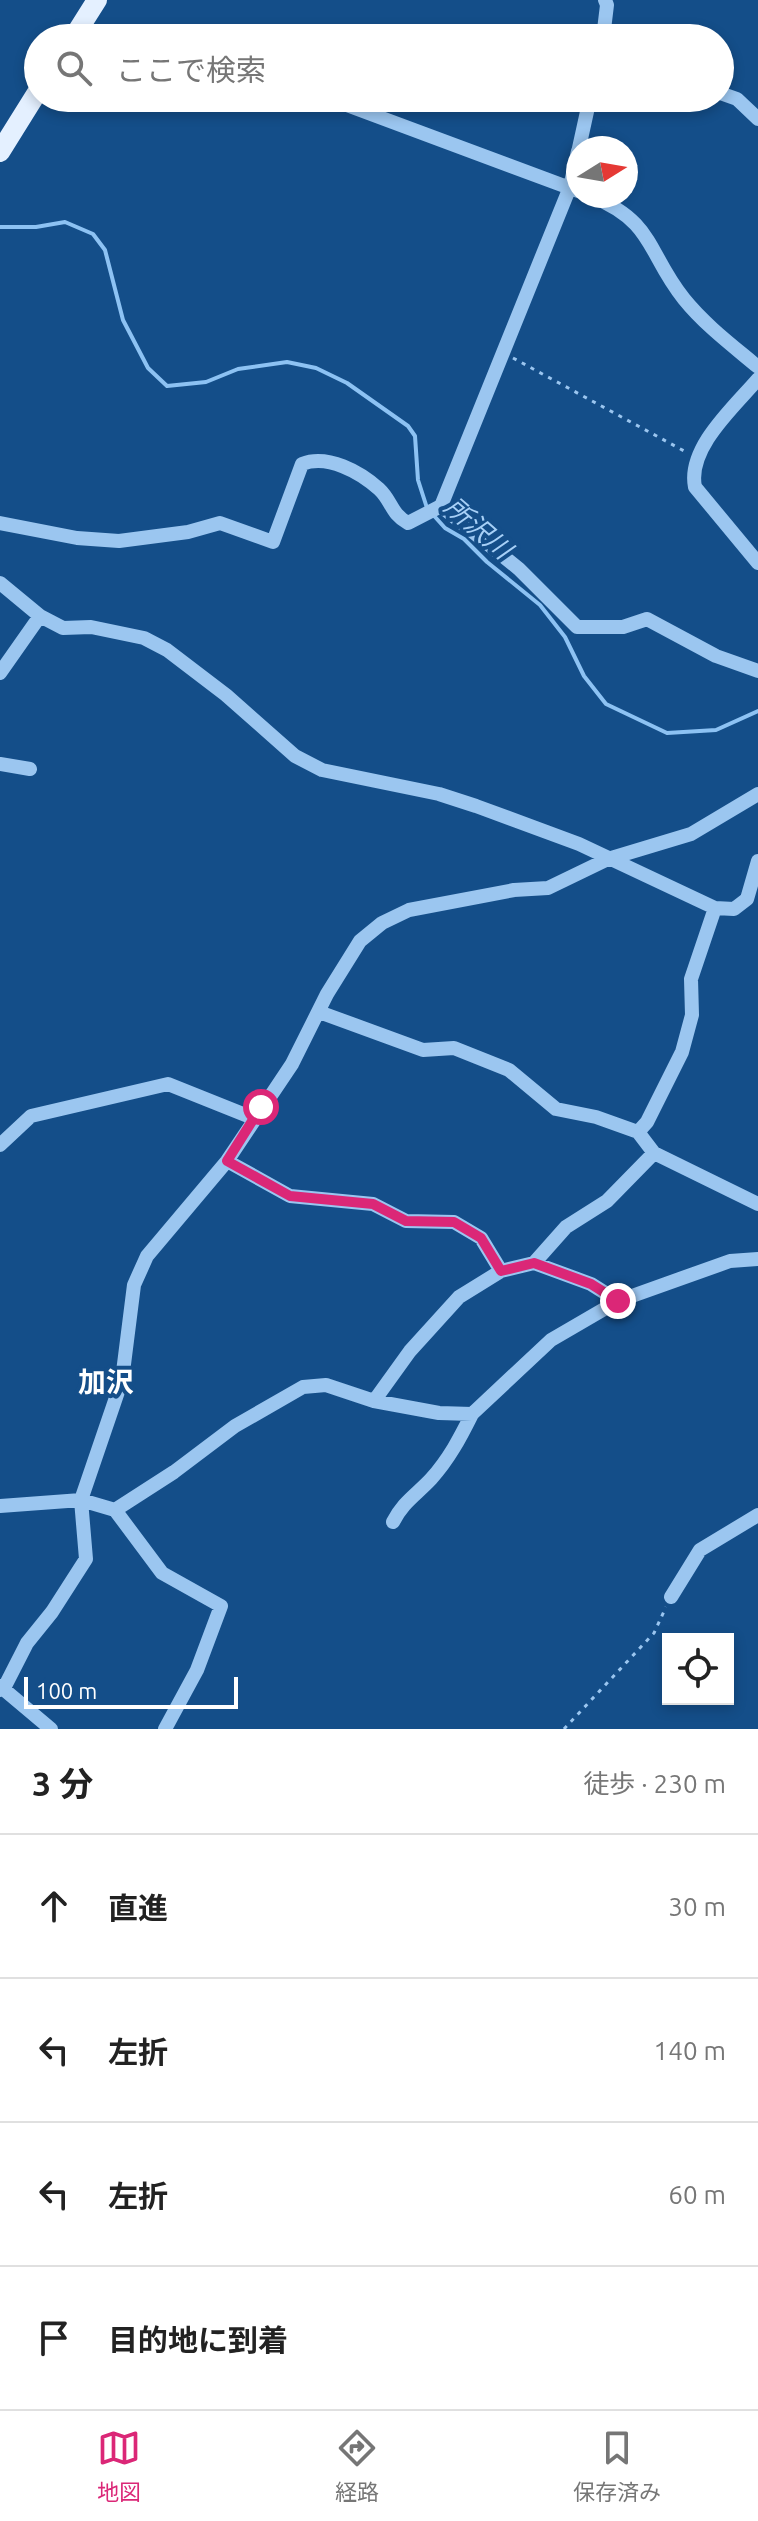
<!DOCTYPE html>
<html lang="ja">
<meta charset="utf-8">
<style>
body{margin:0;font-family:Ubuntu,"Noto Sans JP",sans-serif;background:#f6f6f6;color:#222}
.controls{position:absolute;right:24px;bottom:24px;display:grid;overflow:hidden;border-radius:0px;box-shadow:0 4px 12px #0003}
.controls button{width:72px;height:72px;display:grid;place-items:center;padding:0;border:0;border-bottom:2px solid #e0e0e0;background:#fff;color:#222;font:40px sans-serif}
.compass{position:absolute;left:566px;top:136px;width:72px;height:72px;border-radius:50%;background:#fff;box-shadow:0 4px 12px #0003;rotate:79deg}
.scale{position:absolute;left:24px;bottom:20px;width:214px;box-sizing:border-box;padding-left:8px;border:4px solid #fff;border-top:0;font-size:22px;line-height:28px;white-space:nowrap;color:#fff;-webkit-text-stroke:6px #144e89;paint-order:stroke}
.stop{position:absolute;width:24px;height:24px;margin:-18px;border:6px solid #db2777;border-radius:50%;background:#fff}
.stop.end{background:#db2777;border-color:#fff;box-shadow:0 2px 8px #0008}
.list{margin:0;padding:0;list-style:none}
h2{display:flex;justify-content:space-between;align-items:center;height:104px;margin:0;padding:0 32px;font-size:34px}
h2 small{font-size:26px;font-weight:400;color:#767676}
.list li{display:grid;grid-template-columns:52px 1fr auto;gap:24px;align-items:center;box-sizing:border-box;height:144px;padding:0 32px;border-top:2px solid #e0e0e0}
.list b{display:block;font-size:30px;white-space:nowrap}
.list em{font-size:26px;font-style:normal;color:#767676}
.icon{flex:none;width:44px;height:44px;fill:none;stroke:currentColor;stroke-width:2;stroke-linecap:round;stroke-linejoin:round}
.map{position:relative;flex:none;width:758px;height:1729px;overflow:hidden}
.search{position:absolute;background:#fff;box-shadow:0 4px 12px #0003;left:24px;right:24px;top:24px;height:88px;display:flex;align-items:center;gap:20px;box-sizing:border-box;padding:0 28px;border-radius:44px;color:#767676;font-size:30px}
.sheet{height:680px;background:#fff}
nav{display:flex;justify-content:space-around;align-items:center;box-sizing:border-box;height:112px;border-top:2px solid #e0e0e0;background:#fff;font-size:22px;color:#767676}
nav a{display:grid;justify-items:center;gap:4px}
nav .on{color:#db2777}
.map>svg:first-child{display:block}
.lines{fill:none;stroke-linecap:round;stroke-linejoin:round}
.stream{stroke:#8dc2f3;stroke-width:4}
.path{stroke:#9bc6f0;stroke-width:3;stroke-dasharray:4 6;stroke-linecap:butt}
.minor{stroke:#9bc6f0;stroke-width:14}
.major{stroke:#e4f0ff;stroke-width:20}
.route{stroke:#db2777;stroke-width:10}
.labels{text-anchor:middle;stroke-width:8;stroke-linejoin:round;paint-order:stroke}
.water-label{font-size:26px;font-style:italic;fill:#a7d0f7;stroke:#144e89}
.quarter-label{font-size:28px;font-weight:bold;fill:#fff;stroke:#144e89}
</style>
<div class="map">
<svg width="758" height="1729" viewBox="0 0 758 1729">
<rect width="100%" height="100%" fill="#144e89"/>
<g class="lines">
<path class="stream" d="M0 227H36L65 222 93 234 105 250 123 320 148 368 167 386 206 382 238 369 287 362 316 368 347 383 408 426 415 436 418 480 427 508 445 528 464 539 487 562 540 605 565 637 584 676 606 704 667 733 716 730 758 711"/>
<path class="path" d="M513 358 686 452
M564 1729 654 1633 666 1607"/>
<path class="minor" d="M603 38 607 5 605 0
M720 93 737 99 758 119
M328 98 578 191
M579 148 590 98
M591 196C655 222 647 253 684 299 705 325 733 346 758 367
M758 379C734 407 687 448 695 487L758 563
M441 506 519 569 577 627H623L647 619 716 656 758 671
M0 523 77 538 119 541 188 532 220 523 273 542 302 464C328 454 360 472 379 489 392 501 391 514 408 523L441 506 570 187 578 151
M0 583 40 616 63 628 91 627 144 638 167 650 226 695 295 756 322 770 439 794 476 806 579 844 715 908 734 909 747 899 758 861
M0 673 40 616
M0 764 30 769
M319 1012 423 1050 454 1048 509 1070 556 1109 596 1117 638 1132 654 1153 758 1204
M638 1132 647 1122 682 1052 692 1015 691 979 715 908
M0 1145 31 1116 168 1084 253 1118
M227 1161 290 1196 373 1204 406 1221 454 1222 481 1238 501 1271
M534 1263 566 1227 607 1201 654 1153
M374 1401 410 1351 459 1297 501 1271 534 1263 591 1284 618 1301
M0 1506 81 1500 115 1510 162 1573 221 1606 197 1670 165 1729
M115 1510 174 1472 235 1426 303 1387 326 1385 374 1401 439 1413 472 1414 551 1340 618 1301 730 1261 758 1259
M393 1522C403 1502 416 1495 431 1479 449 1459 460 1438 472 1414
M671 1597 700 1550 758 1515
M0 1686 51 1729
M0 1690 4 1688 27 1643 52 1612 86 1559 81 1500 122 1380 134 1285 147 1256 227 1161 292 1064 327 994 360 941 382 923 409 910 514 890 548 888 608 859 691 834 758 794"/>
<path class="major" d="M73 38 97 0
M0 152 38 91"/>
</g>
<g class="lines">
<path class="route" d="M261 1107 227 1161 290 1196 373 1204 406 1221 454 1222 481 1238 501 1271 534 1263 591 1284 618 1301"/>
</g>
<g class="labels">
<g class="water-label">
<text transform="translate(478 528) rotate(41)" y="9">所沢川</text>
</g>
<g class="quarter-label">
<text x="106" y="1392">加沢</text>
</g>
</g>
</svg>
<div class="controls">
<button><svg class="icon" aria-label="locate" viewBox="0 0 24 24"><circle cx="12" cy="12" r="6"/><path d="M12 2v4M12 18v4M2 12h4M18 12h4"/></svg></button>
</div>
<svg class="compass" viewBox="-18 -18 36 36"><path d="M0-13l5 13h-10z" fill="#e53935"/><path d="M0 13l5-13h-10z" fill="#767676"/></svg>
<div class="scale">100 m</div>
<div class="stop" style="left:261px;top:1107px"></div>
<div class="stop end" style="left:618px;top:1301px"></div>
<div class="search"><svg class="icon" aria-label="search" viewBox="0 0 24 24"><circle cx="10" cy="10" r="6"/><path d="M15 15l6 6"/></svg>ここで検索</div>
</div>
<section class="sheet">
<h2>3 分<small>徒歩 · 230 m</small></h2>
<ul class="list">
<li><svg class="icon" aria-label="ahead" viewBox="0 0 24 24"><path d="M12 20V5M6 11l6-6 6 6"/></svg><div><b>直進</b></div><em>30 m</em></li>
<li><svg class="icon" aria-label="left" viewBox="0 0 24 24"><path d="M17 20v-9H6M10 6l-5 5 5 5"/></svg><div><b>左折</b></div><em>140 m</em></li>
<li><svg class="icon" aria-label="left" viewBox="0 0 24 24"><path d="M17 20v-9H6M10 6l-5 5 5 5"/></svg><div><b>左折</b></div><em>60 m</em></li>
<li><svg class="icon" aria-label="arrive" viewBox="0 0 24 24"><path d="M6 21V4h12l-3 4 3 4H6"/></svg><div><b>目的地に到着</b></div></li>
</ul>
</section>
<nav>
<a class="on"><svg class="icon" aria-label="map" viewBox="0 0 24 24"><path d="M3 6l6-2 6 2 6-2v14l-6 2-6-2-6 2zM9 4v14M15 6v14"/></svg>地図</a>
<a><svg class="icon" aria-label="directions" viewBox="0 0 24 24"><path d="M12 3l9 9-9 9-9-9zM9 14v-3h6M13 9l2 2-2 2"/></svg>経路</a>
<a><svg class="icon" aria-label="saved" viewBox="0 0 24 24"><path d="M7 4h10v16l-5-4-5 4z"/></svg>保存済み</a>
</nav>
